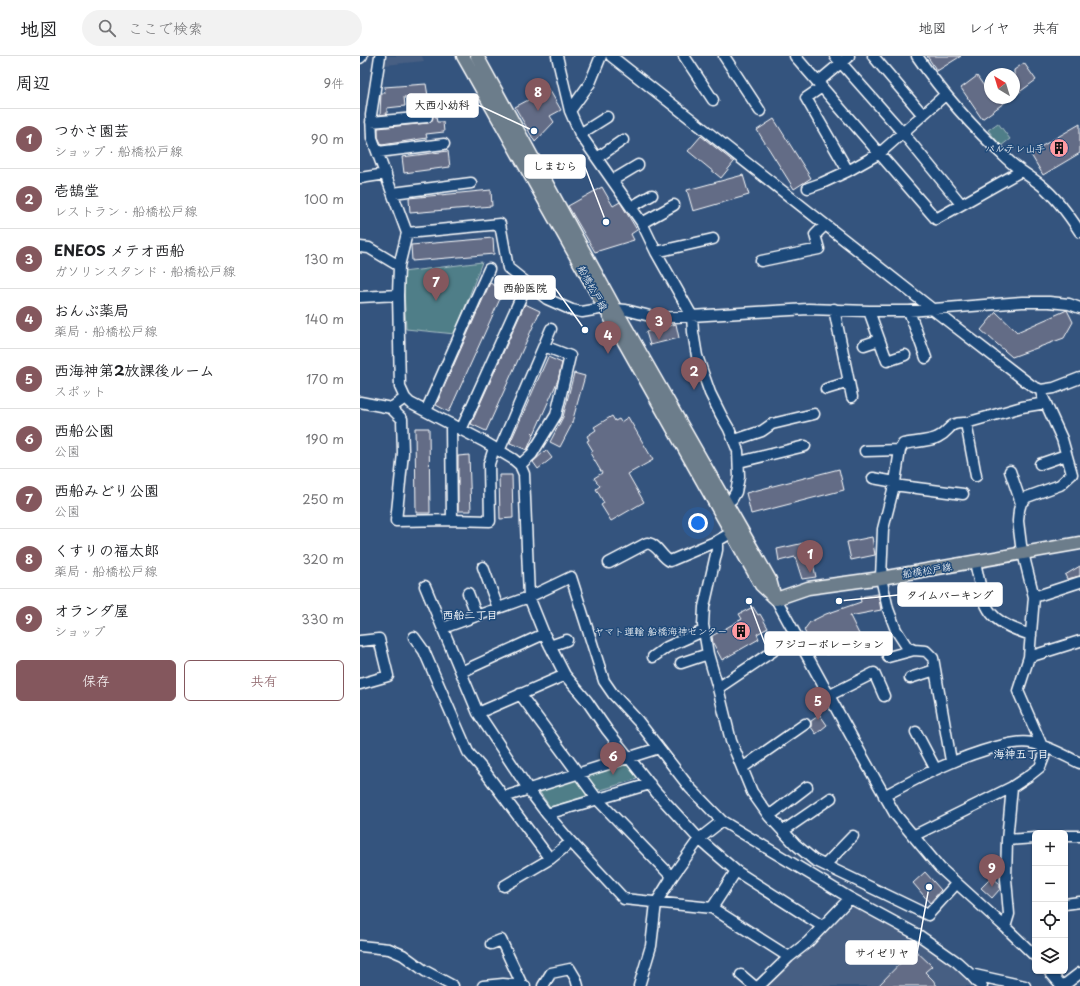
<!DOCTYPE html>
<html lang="ja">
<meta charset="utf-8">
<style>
body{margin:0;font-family:"Playpen Sans","Klee One",sans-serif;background:#f2f2f2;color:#202124}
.controls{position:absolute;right:12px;bottom:12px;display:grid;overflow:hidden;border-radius:6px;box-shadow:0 1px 3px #0004}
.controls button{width:36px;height:36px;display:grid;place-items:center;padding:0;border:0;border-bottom:1px solid #e0e0e0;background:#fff;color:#202124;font:20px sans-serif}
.compass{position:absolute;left:624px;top:12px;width:36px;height:36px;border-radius:50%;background:#fff;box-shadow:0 1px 3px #0004;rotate:322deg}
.you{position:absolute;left:338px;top:467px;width:14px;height:14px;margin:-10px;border:3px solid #fff;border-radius:50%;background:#1a73e8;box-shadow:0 0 0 6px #1a73e833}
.badge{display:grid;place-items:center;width:26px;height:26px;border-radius:50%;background:#84575d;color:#fff;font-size:13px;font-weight:700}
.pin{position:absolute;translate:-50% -33px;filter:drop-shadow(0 1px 2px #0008)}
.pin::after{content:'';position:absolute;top:21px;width:14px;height:12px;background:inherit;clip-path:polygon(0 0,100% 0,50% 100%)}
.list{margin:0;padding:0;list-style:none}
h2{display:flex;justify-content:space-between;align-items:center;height:52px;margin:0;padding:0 16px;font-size:17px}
h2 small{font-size:13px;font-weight:400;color:#757577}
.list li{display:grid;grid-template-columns:26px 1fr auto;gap:12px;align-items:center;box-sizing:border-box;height:60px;padding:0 16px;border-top:1px solid #e0e0e0}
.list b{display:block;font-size:15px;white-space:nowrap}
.list p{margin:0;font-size:13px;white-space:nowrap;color:#757577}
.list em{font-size:13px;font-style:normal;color:#757577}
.actions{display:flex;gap:8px;padding:12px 16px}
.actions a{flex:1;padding:9px 0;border:1px solid #84575d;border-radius:6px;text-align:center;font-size:14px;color:#84575d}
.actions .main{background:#84575d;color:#fff}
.icon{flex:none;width:22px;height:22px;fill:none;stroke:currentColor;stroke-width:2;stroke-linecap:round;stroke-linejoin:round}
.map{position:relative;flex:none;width:720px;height:930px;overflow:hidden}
header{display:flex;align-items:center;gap:24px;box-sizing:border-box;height:56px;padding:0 20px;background:#fff;border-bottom:1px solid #e0e0e0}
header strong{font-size:19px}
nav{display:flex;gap:22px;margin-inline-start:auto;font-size:14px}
.search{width:280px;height:36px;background:#f2f2f2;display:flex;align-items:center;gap:10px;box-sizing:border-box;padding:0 14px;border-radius:22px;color:#757577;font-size:15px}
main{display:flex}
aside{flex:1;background:#fff}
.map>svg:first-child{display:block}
.built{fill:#465e83}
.green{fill:#507e88;stroke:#a8bec4}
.building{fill:#646c86;stroke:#fff}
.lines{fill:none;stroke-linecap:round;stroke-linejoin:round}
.minor-casing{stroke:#fff;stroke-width:13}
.major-casing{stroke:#fff;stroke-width:15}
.minor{stroke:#1f4a7a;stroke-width:10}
.major{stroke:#6c7d8b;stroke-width:12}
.labels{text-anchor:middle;stroke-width:3;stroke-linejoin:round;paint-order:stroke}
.poi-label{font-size:10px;fill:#fff;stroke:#1f4a7a;text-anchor:end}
.street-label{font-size:10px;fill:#fff;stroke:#1f4a7a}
.neighbourhood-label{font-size:11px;font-weight:bold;fill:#fff;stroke:#1f4a7a}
.leader{fill:none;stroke:#fff;stroke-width:1.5}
.callout-dot{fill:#fff;stroke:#1f4a7a;stroke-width:1.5}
.callout{fill:#fff;stroke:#fff;stroke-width:1.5}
.callout-label{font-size:11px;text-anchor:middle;font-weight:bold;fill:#111}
</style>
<header>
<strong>地図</strong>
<div class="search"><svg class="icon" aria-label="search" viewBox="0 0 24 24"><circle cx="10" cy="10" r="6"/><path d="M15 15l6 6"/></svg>ここで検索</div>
<nav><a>地図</a><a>レイヤ</a><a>共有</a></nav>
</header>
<main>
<aside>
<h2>周辺<small>9件</small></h2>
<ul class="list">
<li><span class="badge">1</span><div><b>つかさ園芸</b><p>ショップ · 船橋松戸線</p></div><em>90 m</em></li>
<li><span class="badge">2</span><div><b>壱鵠堂</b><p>レストラン · 船橋松戸線</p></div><em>100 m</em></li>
<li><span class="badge">3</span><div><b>ENEOS メテオ西船</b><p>ガソリンスタンド · 船橋松戸線</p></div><em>130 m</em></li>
<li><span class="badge">4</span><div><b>おんぷ薬局</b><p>薬局 · 船橋松戸線</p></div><em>140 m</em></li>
<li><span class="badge">5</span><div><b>西海神第2放課後ルーム</b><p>スポット</p></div><em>170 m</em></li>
<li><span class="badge">6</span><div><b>西船公園</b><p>公園</p></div><em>190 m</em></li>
<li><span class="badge">7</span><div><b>西船みどり公園</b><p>公園</p></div><em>250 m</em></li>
<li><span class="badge">8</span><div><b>くすりの福太郎</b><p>薬局 · 船橋松戸線</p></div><em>320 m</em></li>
<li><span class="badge">9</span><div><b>オランダ屋</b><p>ショップ</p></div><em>330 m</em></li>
</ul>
<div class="actions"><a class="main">保存</a><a>共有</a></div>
</aside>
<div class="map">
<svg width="720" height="930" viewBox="0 0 720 930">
<rect width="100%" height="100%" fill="#34547e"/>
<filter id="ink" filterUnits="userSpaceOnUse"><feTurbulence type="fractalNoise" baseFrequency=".025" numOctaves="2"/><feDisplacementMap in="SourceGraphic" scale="8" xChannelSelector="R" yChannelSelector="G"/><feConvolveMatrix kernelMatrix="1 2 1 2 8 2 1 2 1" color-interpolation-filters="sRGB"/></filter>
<g filter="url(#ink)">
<path class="built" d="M28 0H62L64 5 25 9Z
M494 849 556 884 606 919 612 930H408Z"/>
<path class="green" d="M638 67 650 83 641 90 628 74Z
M122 206 95 278 46 273 43 216Z
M264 706 269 707 279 720 277 723 241 734 236 733 227 721 228 719Z
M212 723 218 724 226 737V740L190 751 179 735Z"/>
<path class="building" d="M567 0H601L577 15Z
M664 7 676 24 654 40V14Z
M617 20 626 33 630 31V42H651L622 63 601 32Z
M66 28 68 40 44 41 45 50 27 52V58L20 59 21 37H25L24 31Z
M189 33 201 54 190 60 194 66 175 86 155 51Z
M72 41 77 66H83L84 76 66 78 67 82 22 89 18 81V72L68 67 71 66 73 60 70 55H64L63 42Z
M414 63 451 122 434 133 397 74Z
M720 68V97L683 119 670 97Z
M341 80 374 106 361 122 328 95Z
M88 95 90 111 44 117 42 101Z
M383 119 389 139 333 155 327 134Z
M242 131 253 150 260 146 277 174 271 178 274 184 235 196 208 150Z
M131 134 132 150 50 157 49 142Z
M133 182 134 198 52 205 51 189Z
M130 227 144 234 89 356 76 349Z
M165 248 180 255 126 375 111 368Z
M707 254 713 266 704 282 652 301 621 274 636 256 657 276Z
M316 268 319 282 290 289 286 276Z
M188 301 202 307 198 324 174 378 172 376 174 378 167 394 150 387Z
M214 317 225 320 211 370 200 391 190 386 203 361Z
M252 360 255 365 259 363 261 366 268 361 293 404 268 418 284 446 251 465 241 449 244 447 236 433 240 430 234 422 242 417 230 397 233 395 227 385 229 384 227 380 236 374 234 371Z
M55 372H69L70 457H56Z
M186 394 192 402 178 413 173 406Z
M109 399 111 455H98V400Z
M479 413 484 434 391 458 386 437Z
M139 419H152L153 462 140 463Z
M512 481 515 499 491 504 487 486Z
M444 487 448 504 452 503 456 521 442 523 435 501 419 505 417 493Z
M720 510V520L707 523 705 519Z
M518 538 521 554 490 560 501 582 466 599 459 585 455 587 454 584 450 586 444 574 450 566 466 558 501 546 500 541Z
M393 551 398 559 400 558 408 572 397 578 399 583 362 604 353 587 352 580 382 563 379 558Z
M460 659 467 669 456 678 451 671V665Z
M565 816 581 834 570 847 553 827Z
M632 821 640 828V833L632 842 621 832Z
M554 893 572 910 565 916 573 924 577 930H518Z"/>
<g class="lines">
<defs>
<path id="minor" d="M20 0 11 59 12 82 47 177 39 210 38 239 40 331 45 342 50 347 123 385 153 403 160 409 164 418 169 541 184 578 205 619 227 645 247 674 296 736 339 783 376 815 462 870
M197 0 210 55 220 78 282 167 296 196 332 260 333 276 337 300 350 337 361 359 369 373 378 395 379 421 376 436 372 443 366 446
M251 0 571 252 672 330 681 334 694 332 720 322
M324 0 353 44
M364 0 400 55
M435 0 576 163 661 115
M475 0 543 77 601 148
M513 0 563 59
M557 0C583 38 613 72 647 103 657 113 670 120 681 129 697 142 709 159 720 176
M0 2 2 0
M458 26 489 0
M462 31 446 42 488 115
M210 55 230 27 241 0
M11 66 67 61
M220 78 247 61
M18 96 84 88
M237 102 263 84
M0 122 26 118
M253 124 278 109
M448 132 462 127 488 115 520 97 585 39
M33 137 111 127
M271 151 292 139
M282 167 314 149
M47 177 140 168 148 212 187 243 212 254 222 256 245 252 266 254 298 262 448 253 509 255H549L662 246H689L709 248 720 252
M0 191 9 192 39 210
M296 196 353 183
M401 205 459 193 455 179 465 169
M0 241 38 239
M474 253 492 341
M509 255 527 305 545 299
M549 255 566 302
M504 289 519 284
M466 333 489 326
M0 346 31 352 45 342
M31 352 42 363 43 397 36 465 92 464 130 465 129 408 134 392
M66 355 129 213
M606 367 616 420
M91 368 92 464
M101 374 162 239
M375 384 402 375 412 368 454 358
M139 395 191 273
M505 395 540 394
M379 406 445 390
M680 408 706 399
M160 409 172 398 196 359 210 300 184 290
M650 415 661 447
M513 422 535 426
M534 429 603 438
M357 485V494L344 551 343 569 348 598 358 632 371 685 392 736 409 760 435 788 454 804 568 859 596 828
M615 506C625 551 623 564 671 579
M249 507 287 487C298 488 301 501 310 505L357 485 371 477
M123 511 138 552
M65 530 118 657 169 734 187 758 211 786 264 843 352 852 429 901
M108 537 117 560
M674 541 720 526
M416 543 501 698 535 758 580 812 645 871 675 900
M83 572 169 541 211 521 244 625 253 638 278 665 330 732 362 765 490 842 560 880 597 906 610 918 665 930
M54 581 64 595 108 696 126 717 190 803 211 786
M0 585 19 583 28 620 0 628
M190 590 207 584
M293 601 307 591 343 575
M528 601 554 594
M669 601 720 585
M321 607 348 598
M101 616 184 578
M550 622 575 614
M358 632 413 595
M160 638 237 743 312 821
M468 640 514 617 524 640
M118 657 205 619
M556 676 575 712
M591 705 573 602 566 595 554 594 547 591 536 574 528 553 521 522 523 473 535 426 540 394 543 388C552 386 572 385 578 381 591 375 587 366 606 367L662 351 686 347
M382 712 445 668
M524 740C561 720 595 702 636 691 648 688 660 685 672 687 688 690 705 700 720 707
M144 741 299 692
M187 758 290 728
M409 760 447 731
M423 775 471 742
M553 780 652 731 670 719 680 711 684 701 682 690 658 635 669 601 674 541 661 489 658 465 659 454 661 447 667 441 700 429 712 418 702 383 682 339 681 334
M705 780H720
M647 784 675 782
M465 809 493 780
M144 830 190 803
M705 848 720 846
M352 852 376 815
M645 871 649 858 646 823 647 784 652 731
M131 888 141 884 162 929
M0 890 29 893 43 899 65 915 93 930
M689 915 702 930
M610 918 618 927 622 930
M381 919 394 930
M123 930 143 928 165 930
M183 930 191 917 210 913 216 923 218 930
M279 930 291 890 296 847 312 821 339 783 362 765
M399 930 429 901 448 886 490 842
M703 930 720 917"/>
<path id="major" d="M103 0 401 529 416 543
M117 0 256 254 410 524 415 542
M416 543 448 532 521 522 720 487"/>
</defs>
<use href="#minor" class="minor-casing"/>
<use href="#major" class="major-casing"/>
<use href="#minor" class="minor"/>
<use href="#major" class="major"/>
</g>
</g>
<defs>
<symbol id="building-disc" viewBox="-11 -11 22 22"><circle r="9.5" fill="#ff9aa2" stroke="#1f4a7a"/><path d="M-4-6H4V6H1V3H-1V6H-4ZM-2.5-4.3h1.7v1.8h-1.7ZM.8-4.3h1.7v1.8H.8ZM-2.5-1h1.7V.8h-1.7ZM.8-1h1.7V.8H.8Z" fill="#111"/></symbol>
</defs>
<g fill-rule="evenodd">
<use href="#building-disc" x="688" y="81" width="22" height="22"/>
<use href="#building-disc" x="370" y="564" width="22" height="22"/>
</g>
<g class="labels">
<g class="poi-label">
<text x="685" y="96">パルテレ山手</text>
<text x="367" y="579">ヤマト運輸 船橋海神センター</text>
</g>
<g class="street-label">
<text transform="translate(233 232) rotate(61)" y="4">船橋松戸線</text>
<text transform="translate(567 514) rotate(-9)" y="4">船橋松戸線</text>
</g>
<g class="neighbourhood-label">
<text x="110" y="563">西船二丁目</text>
<text x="661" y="702">海神五丁目</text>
</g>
</g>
<path class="leader" d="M174 75L118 49M246 166L225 111M225 274L195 232M479 545L538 539M389 545L405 588M569 831L557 897"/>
<g class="callout-dot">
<circle cx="174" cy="75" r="4"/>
<circle cx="246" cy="166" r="4"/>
<circle cx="225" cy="274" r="4"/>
<circle cx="479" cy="545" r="4"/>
<circle cx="389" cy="545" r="4"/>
<circle cx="569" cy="831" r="4"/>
</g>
<g class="callout">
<rect x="47" y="38" width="71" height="23" rx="4"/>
<rect x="165" y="99" width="60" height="23" rx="4"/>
<rect x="135" y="220" width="60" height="23" rx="4"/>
<rect x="538" y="527" width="104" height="23" rx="4"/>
<rect x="405" y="576" width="127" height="23" rx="4"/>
<rect x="486" y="885" width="71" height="23" rx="4"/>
</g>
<g class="callout-label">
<text x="82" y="53">大西小幼科</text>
<text x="195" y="114">しまむら</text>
<text x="165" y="236">西船医院</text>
<text x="590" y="543">タイムバーキング</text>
<text x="469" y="592">フジコーポレーション</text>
<text x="522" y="901">サイゼリヤ</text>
</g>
</svg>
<div class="controls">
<button>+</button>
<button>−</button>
<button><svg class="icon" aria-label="locate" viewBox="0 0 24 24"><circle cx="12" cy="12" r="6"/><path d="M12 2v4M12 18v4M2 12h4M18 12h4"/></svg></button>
<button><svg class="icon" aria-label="layers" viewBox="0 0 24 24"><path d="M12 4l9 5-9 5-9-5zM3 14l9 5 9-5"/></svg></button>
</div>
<svg class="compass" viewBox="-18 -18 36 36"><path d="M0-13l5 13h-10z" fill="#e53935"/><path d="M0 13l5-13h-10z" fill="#757577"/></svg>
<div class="you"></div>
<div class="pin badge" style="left:450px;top:517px">1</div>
<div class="pin badge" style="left:334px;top:334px">2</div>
<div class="pin badge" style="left:299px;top:284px">3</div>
<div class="pin badge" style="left:248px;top:298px">4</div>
<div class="pin badge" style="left:458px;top:664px">5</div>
<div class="pin badge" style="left:253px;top:719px">6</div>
<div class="pin badge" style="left:76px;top:245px">7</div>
<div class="pin badge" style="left:178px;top:55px">8</div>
<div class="pin badge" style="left:632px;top:831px">9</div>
</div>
</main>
